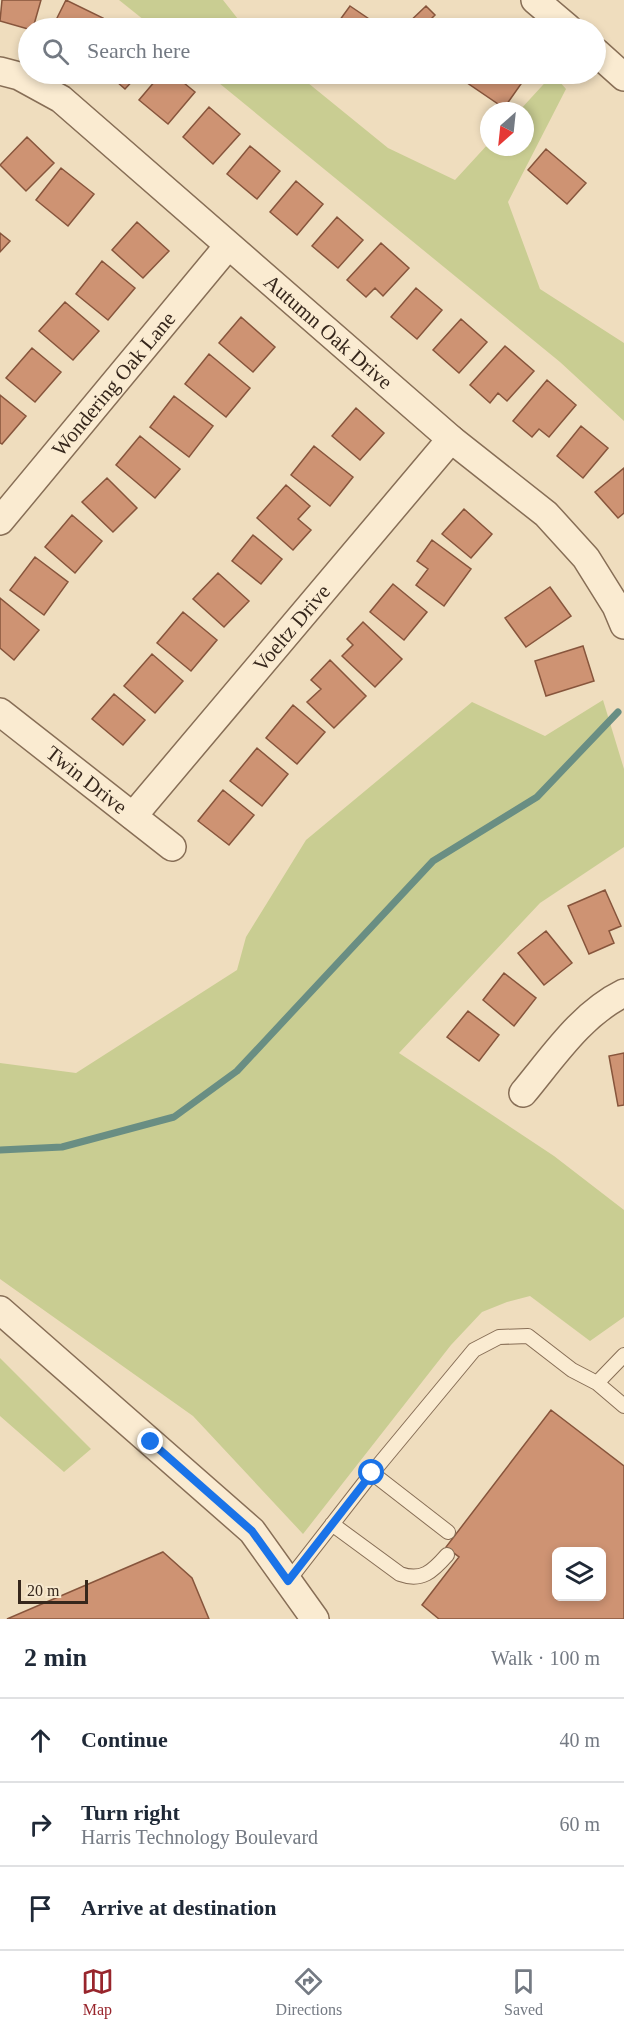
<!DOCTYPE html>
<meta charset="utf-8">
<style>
body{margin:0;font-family:"Times New Roman",serif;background:#f2f2f3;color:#1f2937}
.controls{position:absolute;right:18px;bottom:18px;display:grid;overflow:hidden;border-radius:9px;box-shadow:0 3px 9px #0003}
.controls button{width:54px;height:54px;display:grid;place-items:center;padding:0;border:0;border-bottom:2px solid #e0e1e3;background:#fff;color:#1f2937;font:30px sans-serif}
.compass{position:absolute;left:480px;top:102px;width:54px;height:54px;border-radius:50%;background:#fff;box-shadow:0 3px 9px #0003;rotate:207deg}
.scale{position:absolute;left:18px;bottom:15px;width:70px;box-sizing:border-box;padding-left:6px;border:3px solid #36271c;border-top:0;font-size:16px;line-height:21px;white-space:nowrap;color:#36271c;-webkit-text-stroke:4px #f6e8ce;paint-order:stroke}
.stop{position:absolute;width:18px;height:18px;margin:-14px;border:4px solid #1a73e8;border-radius:50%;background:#fff}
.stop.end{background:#1a73e8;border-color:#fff;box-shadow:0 2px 6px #0008}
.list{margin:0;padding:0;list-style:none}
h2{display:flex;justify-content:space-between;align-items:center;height:78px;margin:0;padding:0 24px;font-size:26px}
h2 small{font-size:20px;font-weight:400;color:#747a83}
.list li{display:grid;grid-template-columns:39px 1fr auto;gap:18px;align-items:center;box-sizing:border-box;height:84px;padding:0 24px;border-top:2px solid #e0e1e3}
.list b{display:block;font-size:22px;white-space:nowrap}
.list p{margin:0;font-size:20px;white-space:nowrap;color:#747a83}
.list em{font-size:20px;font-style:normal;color:#747a83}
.icon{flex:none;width:33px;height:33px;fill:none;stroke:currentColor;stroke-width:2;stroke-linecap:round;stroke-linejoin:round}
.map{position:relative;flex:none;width:624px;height:1619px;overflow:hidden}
.search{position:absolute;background:#fff;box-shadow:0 3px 9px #0003;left:18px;right:18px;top:18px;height:66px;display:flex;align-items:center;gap:15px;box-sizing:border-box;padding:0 21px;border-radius:33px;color:#747a83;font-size:22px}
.sheet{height:330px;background:#fff}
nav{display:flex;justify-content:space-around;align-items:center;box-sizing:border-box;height:84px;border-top:2px solid #e0e1e3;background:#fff;font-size:16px;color:#747a83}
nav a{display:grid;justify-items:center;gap:3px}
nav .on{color:#98252c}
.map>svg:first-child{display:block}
.green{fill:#c9cd92}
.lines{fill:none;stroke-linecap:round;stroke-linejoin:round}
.stream{stroke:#698e83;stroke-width:7}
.building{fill:#ce9373;stroke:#87553c;stroke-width:1.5;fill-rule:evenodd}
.lane-casing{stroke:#876e56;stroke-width:16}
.street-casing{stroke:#876e56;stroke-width:30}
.lane{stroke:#faebd1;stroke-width:14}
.street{stroke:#faebd1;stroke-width:27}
.route{stroke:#1a73e8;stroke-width:8}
.labels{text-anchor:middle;stroke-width:5;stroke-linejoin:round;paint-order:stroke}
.street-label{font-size:21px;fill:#36271c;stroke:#f6e8ce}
</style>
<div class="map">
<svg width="624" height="1619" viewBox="0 0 624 1619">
<rect width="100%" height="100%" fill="#efddbe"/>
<path class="green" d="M119 0H223L245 28H154Z
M208 74H297L388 148 455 180 489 143V147H525V111H519L553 74 566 89 508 202 540 289 624 343V421L560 362Z
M603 700 624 769V847L540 903 399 1053 554 1156 624 1210V1317L590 1341 530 1296 507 1302 482 1312 451 1345 303 1534 193 1416 0 1279V1063L76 1073 237 970 246 937 306 840 472 702 545 736Z
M0 1358 91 1449 64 1472 0 1416Z"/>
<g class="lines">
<path class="stream" d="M0 1150 62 1147 174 1117 237 1071 433 861 537 797 618 712"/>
</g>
<path class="building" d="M2 0H41L33 28 28 29 0 21Z
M66 0 103 18 98 28H52Z
M350 6 372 21 367 28H334Z
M426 6 435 15 422 28H403Z
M108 74H139L125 89Z
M161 74H173L195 92 168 124 139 100Z
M463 74H507L521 84 504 108 460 78Z
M209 107 240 134 213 164 183 137Z
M27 137 54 163 26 191 0 165Z
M250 146 280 171 257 199 227 174Z
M546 149 586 183 567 204 528 170Z
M61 168 94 194 68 226 36 200Z
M296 181 323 204 297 235 270 212Z
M337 217 363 240 338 268 312 246Z
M137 222 169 251 143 278 112 250Z
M0 233 10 241 0 252Z
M381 243 409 268 383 296 375 288 366 297 347 280Z
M102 261 135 288 108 320 76 294Z
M416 288 442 310 417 339 391 317Z
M65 302 99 331 73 360 39 331Z
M241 317 275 347 253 372 219 343Z
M461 319 487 342 459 373 433 350Z
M505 346 534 371 507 401 498 393 490 403 470 385Z
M32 348 61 372 35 402 6 378Z
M209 354 250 388 226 417 185 384Z
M547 380 576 405 549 437 539 429 532 437 513 421Z
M0 395 26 416 2 444 0 443Z
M174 396 213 426 189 457 150 427Z
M356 408 384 433 360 460 332 436Z
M581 426 608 448 583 478 557 456Z
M140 436 180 469 155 498 116 465Z
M314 446 353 477 330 506 291 475Z
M624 468V513L618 518 595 492Z
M107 478 137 508 113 532 82 502Z
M286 485 310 506 298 519 311 530 293 550 257 518Z
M464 509 492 534 471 558 442 534Z
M72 515 102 541 75 573 45 547Z
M253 535 282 559 261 584 232 561Z
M432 540 471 569 444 606 416 585 428 569 417 561Z
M35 557 68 582 44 615 10 590Z
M218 573 249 601 224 627 193 599Z
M393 584 427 612 404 640 370 612Z
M550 587 571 616 526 647 505 618Z
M0 598 39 630 14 660 0 648Z
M183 612 217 640 191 671 157 643Z
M363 622 402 659 375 687 342 656 353 645 347 639Z
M583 646 594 681 546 696 535 661Z
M152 654 183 681 155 713 124 686Z
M330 660 366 696 334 728 307 702 321 689 311 680Z
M114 694 145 720 123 745 92 719Z
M293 705 325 732 297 764 266 738Z
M257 748 288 774 262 806 230 781Z
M223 790 254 815 229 845 198 821Z
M605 890 621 926 609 931 614 943 589 954 568 906Z
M546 931 572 963 544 985 518 953Z
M504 973 536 998 514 1026 483 1000Z
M468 1011 499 1035 479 1061 447 1037Z
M624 1053V1105L618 1106 609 1056Z
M551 1410 624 1466V1619H439L422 1605 459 1557 446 1547ZM556 1552H602V1596H556Z
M163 1552 192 1578 209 1619H7Z"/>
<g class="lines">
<defs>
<path id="lane" d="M597 1383 624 1355
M372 1473 448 1532
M332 1524 400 1574C422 1582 433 1571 447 1555
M288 1581 372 1473 474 1350 499 1337 528 1336 572 1370 597 1383 624 1406"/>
<g id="street">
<path d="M535 0 568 28"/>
<path d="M596 52 624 77"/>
<path id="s1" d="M0 71 19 76 61 99 451 439 546 514 586 558 616 606 624 625"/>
<path id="s2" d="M0 521 228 246"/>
<path id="s3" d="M0 712 172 847"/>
<path id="s4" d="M133 816 451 439"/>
<path d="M523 1093C553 1057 581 1014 624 993"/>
<path d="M0 1310 252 1531 315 1619"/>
</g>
</defs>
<use href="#lane" class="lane-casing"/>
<use href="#street" class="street-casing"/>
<use href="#lane" class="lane"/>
<use href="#street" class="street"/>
</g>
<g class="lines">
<path class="route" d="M151 1442 252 1531 288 1581 372 1473"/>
</g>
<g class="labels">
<g class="street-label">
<text dy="7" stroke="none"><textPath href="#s1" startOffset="422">Autumn Oak Drive</textPath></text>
<text dy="7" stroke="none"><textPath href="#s2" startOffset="178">Wondering Oak Lane</textPath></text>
<text dy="7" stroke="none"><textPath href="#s4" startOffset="246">Voeltz Drive</textPath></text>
<text dy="7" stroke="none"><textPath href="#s3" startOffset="110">Twin Drive</textPath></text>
</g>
</g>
</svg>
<div class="controls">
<button><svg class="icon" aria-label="layers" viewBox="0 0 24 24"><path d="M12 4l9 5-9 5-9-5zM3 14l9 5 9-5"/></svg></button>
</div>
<svg class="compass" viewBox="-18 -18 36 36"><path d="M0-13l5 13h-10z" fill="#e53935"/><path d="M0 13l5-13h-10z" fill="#747a83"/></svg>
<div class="scale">20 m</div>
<div class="stop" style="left:372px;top:1473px"></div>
<div class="stop end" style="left:151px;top:1442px"></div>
<div class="search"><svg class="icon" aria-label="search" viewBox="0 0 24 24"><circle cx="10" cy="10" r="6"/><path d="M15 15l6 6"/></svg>Search here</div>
</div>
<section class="sheet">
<h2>2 min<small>Walk · 100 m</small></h2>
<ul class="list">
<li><svg class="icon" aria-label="ahead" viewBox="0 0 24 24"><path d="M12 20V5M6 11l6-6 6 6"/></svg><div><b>Continue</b></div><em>40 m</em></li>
<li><svg class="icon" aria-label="right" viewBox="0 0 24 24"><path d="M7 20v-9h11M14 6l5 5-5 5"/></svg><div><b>Turn right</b><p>Harris Technology Boulevard</p></div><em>60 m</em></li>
<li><svg class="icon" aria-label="arrive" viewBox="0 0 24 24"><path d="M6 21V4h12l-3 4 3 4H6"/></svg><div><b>Arrive at destination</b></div></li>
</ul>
</section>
<nav>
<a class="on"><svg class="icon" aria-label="map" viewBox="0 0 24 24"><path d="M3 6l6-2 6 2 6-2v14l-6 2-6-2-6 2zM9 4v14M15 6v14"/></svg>Map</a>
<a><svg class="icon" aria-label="directions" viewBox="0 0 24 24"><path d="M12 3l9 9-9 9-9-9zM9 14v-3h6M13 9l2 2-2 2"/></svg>Directions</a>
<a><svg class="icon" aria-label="saved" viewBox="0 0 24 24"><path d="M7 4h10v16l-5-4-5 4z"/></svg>Saved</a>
</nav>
